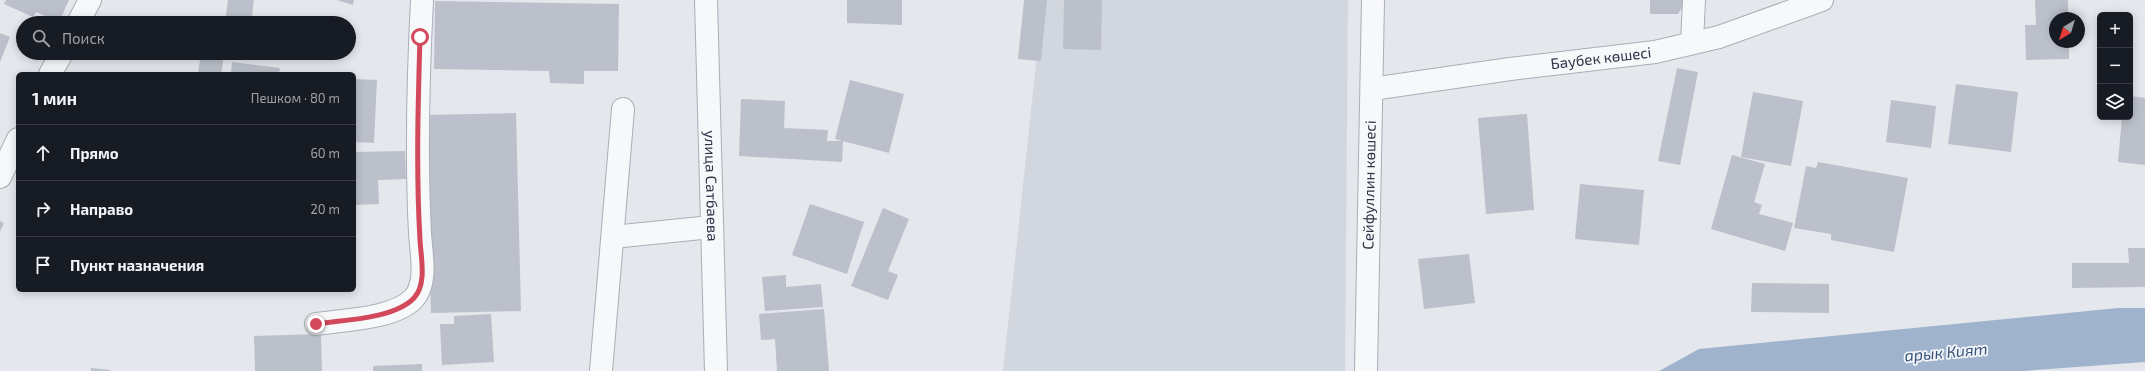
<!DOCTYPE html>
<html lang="ru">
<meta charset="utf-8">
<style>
body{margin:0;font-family:"Exo 2",sans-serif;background:#242831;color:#f1f3f6}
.controls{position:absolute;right:12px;top:12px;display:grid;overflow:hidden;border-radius:6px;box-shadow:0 2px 10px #0003}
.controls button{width:36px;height:36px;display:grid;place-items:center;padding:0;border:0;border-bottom:1px solid #363941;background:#171b24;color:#f1f3f6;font:20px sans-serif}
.compass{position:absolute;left:2049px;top:12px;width:36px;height:36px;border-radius:50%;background:#171b24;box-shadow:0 2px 10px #0003;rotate:218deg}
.stop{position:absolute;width:12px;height:12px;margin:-9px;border:3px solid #d1495b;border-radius:50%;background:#fff}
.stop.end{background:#d1495b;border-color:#fff;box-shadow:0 1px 4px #0008}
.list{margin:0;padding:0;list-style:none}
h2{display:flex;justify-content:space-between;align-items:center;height:52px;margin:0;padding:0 16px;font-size:17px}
h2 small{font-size:13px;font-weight:400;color:#9ea1a6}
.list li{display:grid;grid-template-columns:26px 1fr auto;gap:12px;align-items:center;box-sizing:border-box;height:56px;padding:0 16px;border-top:1px solid #363941}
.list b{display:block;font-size:15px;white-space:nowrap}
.list em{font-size:13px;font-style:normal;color:#9ea1a6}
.icon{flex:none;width:22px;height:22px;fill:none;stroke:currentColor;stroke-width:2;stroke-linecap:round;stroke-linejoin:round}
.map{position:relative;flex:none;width:2145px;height:371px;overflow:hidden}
.search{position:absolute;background:#171b24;box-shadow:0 2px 10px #0003;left:16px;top:16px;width:340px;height:44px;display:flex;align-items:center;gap:10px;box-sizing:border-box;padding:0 14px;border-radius:22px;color:#9ea1a6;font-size:15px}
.panel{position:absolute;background:#171b24;box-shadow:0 2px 10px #0003;left:16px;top:72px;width:340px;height:220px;border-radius:6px}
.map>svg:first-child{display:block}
.built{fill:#d2d6de}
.water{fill:#9fb4cc}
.building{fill:#bbc0ca}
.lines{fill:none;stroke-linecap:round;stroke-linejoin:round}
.minor-casing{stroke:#a9aeb7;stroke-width:24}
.minor{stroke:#f7f8fa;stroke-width:22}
.route{stroke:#d1495b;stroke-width:5}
.labels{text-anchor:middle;stroke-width:3.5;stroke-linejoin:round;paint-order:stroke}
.street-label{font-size:15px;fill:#2b3445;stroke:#f4f6f9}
.water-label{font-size:16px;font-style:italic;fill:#34527a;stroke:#f4f6f9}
</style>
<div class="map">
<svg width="2145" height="371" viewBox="0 0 2145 371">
<rect width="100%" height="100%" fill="#e4e7ec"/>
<path class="built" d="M1043 0H1348L1345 371H1003Z"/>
<path class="water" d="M2118 308H2145V362L2023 371H1659L1699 349Z"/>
<path class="building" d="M6 0H69L59 22 36 12 33 17 4 4Z
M228 0H254L251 23H225Z
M337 0H354L353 5Z
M847 0H902V25L847 23Z
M1024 0H1047L1041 61 1018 59Z
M1064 0H1102L1101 50 1063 49Z
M1650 0H1685V3L1678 14H1650Z
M2035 0H2068V18H2055V42H2069V59L2026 60 2025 25H2036Z
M435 1 619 4 618 71H584V84L550 83 549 71 434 69Z
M0 33 10 37 0 62Z
M201 53 224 55 221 74H198Z
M232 62 280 68 279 74H231Z
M1677 68 1698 72 1680 165 1658 161Z
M354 79 377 80 374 143 354 142Z
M850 80 904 94 889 153 835 139Z
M1956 84 2018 92 2011 152 1948 144Z
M1753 92 1803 101 1791 166 1741 157Z
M2130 96 2145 98V165L2118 162 2122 117H2130Z
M741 99 785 101 784 128 828 130 827 141H843L842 162 739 156Z
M1891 100 1936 106 1931 148 1886 142Z
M516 113 521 311 431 313 425 115Z
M1527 114 1534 210 1486 214 1478 118Z
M405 151 406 179 378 180 379 204 354 205V152Z
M1732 155 1765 164 1754 202 1762 205 1759 214 1793 223 1785 251 1711 229Z
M1818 162 1908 178 1894 252 1831 240V234L1794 228 1806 166 1816 168Z
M1580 184 1644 190 1639 245 1575 239Z
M810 204 864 222 847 274 792 255Z
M883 208 909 219 888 271 898 275 888 300 851 286Z
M0 221 4 223 0 232Z
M2128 248H2145V287L2072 288V263H2129Z
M1469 254 1475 303 1424 309 1418 259Z
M786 275V287L821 284 823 307 765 311 762 277Z
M1752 283 1829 284V313L1751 312Z
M824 309 829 371H777L775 339 761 340 759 314Z
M491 314 494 362 442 365 440 324H454V316Z
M321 334 322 371H255L254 336Z
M422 364V371H373V366Z
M91 368 110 370V371H91Z"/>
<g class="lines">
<defs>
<g id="minor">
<path id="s1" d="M706 0 716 371"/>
<path d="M78 23 90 0"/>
<path d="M1692 43 1694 0"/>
<path d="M50 74 62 53"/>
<path id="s2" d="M1372 89 1510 69 1655 52 1719 37 1822 0"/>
<path d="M0 177 18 139"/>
<path d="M613 237 711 227"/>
<path d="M316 324C343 320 395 319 414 298 428 282 421 253 420 233 416 156 418 78 422 0"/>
<path d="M601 371 623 109"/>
<path id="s3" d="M1366 371 1373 0"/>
</g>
</defs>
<use href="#minor" class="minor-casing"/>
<use href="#minor" class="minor"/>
</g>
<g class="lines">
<path class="route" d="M316 324C343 320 394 319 414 298 427 284 421 258 420 240 416 172 418 105 420 37"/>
</g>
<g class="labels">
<g class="street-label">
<text dy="5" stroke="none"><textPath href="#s2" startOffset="231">Баубек көшесі</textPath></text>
<text dy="5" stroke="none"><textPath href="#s1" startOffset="186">улица Сатбаева</textPath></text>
<text dy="5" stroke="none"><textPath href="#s3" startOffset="186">Сейфуллин көшесі</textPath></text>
</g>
<g class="water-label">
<text transform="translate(1946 352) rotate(-5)" y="6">арык Кият</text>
</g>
</g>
</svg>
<div class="controls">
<button>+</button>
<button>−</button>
<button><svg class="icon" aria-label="layers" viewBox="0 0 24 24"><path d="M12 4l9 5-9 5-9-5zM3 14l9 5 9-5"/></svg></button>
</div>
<svg class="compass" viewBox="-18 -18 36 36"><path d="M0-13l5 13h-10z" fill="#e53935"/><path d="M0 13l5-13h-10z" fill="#9ea1a6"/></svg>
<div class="stop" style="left:420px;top:37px"></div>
<div class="stop end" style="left:316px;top:324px"></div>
<div class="search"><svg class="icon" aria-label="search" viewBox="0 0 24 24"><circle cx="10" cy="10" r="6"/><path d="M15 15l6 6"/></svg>Поиск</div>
<section class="panel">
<h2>1 мин<small>Пешком · 80 m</small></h2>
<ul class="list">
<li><svg class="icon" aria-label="ahead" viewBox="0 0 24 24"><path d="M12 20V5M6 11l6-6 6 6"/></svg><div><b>Прямо</b></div><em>60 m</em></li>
<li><svg class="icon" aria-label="right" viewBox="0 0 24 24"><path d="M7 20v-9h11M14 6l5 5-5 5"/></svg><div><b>Направо</b></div><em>20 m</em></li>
<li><svg class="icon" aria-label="arrive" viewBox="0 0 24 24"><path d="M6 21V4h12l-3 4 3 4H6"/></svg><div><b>Пункт назначения</b></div></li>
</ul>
</section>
</div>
